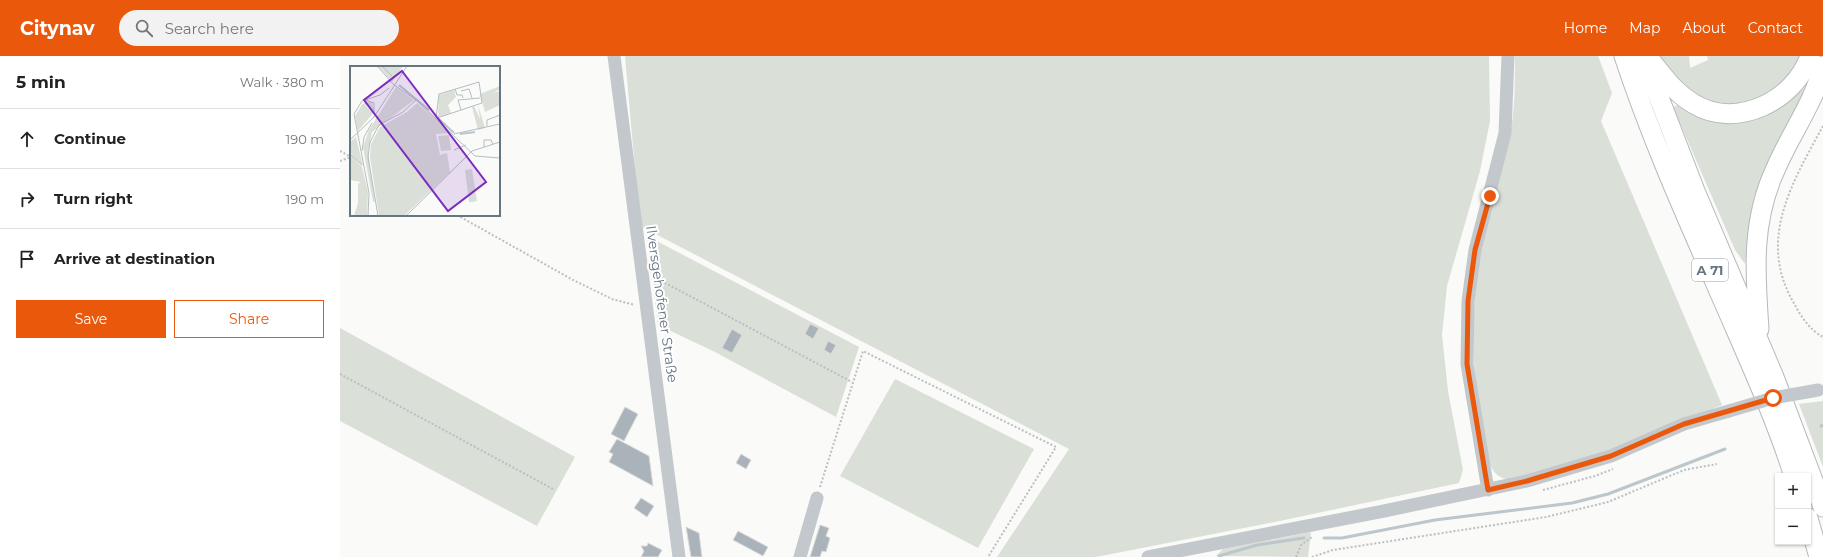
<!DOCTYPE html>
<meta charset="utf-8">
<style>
body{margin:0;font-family:Montserrat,sans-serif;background:#f2f2f2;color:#222}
.controls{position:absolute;right:12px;bottom:12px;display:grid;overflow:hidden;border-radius:0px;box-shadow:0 1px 3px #0004}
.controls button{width:36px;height:36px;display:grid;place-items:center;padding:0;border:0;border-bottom:1px solid #e0e0e0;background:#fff;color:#222;font:20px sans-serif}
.stop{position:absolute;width:12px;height:12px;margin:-9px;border:3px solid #ea580c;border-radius:50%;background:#fff}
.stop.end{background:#ea580c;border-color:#fff;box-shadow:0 1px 4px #0008}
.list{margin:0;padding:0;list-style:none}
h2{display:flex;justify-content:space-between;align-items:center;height:52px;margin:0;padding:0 16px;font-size:17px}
h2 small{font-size:13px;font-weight:400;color:#767676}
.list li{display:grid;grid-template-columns:26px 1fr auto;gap:12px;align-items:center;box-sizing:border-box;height:60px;padding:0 16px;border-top:1px solid #e0e0e0}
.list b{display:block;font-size:15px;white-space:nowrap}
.list em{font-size:13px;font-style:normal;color:#767676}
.actions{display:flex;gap:8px;padding:12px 16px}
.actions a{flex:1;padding:9px 0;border:1px solid #ea580c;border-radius:0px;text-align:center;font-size:14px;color:#ea580c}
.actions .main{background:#ea580c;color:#fff}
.icon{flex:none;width:22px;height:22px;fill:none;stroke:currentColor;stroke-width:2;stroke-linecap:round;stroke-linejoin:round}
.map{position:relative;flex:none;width:1483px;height:501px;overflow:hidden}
header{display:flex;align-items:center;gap:24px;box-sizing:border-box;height:56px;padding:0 20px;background:#ea580c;color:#fff}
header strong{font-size:19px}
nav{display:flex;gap:22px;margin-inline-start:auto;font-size:14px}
.search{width:280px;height:36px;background:#f2f2f2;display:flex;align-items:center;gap:10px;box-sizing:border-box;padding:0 14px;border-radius:22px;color:#767676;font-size:15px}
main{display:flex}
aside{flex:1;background:#fff}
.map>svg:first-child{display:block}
.green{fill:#dadfd7}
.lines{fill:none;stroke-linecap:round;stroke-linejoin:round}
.stream{stroke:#bbc7cb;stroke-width:3}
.building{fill:#aab3b9;stroke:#dcdcda}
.highway-casing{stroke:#b4b9bd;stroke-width:21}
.path{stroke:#bbbfc2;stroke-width:2;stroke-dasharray:2 2;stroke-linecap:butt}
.minor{stroke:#c3c8cc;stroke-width:13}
.highway{stroke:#fff;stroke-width:19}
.minor-bridge{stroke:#c3c8cc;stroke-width:13}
.route{stroke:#ea580c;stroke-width:5}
.labels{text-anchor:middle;stroke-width:4;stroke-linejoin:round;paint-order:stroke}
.shield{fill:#fff;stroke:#939fa8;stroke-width:1}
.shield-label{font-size:13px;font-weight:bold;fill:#657683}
.street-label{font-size:14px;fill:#657683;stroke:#fff}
.inset-river{fill:none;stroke:#bbc7cb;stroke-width:2}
.inset-road{fill:none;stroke:#b5bdc2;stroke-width:1}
.view{fill:#7b2cbf;fill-opacity:0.15;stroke:#7b2cbf;stroke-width:2}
.inset-edge{fill:none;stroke:#657683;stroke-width:2}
</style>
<header>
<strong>Citynav</strong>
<div class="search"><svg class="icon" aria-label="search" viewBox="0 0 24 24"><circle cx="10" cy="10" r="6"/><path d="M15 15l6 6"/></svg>Search here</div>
<nav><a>Home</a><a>Map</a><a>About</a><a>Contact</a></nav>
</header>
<main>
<aside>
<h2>5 min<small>Walk · 380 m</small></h2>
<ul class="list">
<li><svg class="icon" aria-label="ahead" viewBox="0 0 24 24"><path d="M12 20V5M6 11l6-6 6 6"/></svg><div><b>Continue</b></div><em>190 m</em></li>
<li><svg class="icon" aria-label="right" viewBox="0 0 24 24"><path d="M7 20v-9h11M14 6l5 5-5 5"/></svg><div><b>Turn right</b></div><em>190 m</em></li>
<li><svg class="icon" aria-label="arrive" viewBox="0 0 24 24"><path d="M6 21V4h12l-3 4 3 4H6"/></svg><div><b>Arrive at destination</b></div></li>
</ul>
<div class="actions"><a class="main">Save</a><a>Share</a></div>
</aside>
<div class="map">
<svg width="1483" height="501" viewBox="0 0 1483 501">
<rect width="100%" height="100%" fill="#fafaf8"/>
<path class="green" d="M285 0H1149L1150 65 1140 115 1107 230 1102 279 1108 335 1123 414 1119 427 935 466 756 501H657L729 393 300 170Z
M1175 0H1258L1272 37 1261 65 1382 349C1320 375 1259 404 1193 418 1186 420 1175 424 1167 423 1149 421 1147 397 1144 383 1131 318 1129 255 1142 190 1149 153 1162 117 1170 80 1175 54 1175 27 1175 0Z
M1316 0H1349L1350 12 1368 4 1367 0H1466L1426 44 1394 53 1357 43Z
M1466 31 1414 141 1405 208 1395 194 1333 51 1340 48C1352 53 1366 62 1380 65 1414 73 1441 50 1466 31Z
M307 180 519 291 496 361 375 296 318 269Z
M0 272 235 401 197 470 0 365Z
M555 323 694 393 638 492 500 420Z
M1483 345V411L1459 348Z
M971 476 968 501 876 500 883 493Z"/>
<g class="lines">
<path class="stream" d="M1481 370 1483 369
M984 482H1002L1095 464 1232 447 1268 438 1385 393
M879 500 917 489 964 482"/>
</g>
<path class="building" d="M470 268 479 272 473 283 465 278Z
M392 273 402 279 392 297 382 292Z
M488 285 496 289 491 298 484 294Z
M285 351 298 358 284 385 271 378Z
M277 383 309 400 313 430 269 406 273 398 269 396Z
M401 398 411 404 406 413 396 407Z
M301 442 314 450 307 461 294 452Z
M480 469 489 472 486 480 490 482 486 496 482 495 480 501H470Z
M346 471 359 477 362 501H351Z
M398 475 428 491 423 500 393 484Z
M308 487 322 494 318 501H301L304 495 301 490H307Z"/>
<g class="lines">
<defs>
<path id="highway" d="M1284 0C1315 94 1357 184 1396 274 1417 322 1438 370 1454 420
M1303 0 1355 135 1434 321 1483 451
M1311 5C1325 22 1335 37 1354 48 1397 74 1455 44 1470 0
M1419 273C1415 216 1411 165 1436 112 1451 77 1474 47 1483 10
M1468 462 1479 501"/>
</defs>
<use href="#highway" class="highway-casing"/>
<path class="path" d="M1483 70C1452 127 1416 185 1455 249 1461 261 1471 275 1483 281
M0 95 11 101
M0 105 11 101
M117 159 233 224 272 243 295 249
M314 221 512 326
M0 318 213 433
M480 431 523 295 716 391 648 501
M1203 434 1255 420 1273 413
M956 501 961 489 972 481
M972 501 993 494 1206 461 1268 446 1344 414 1377 408"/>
<path class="minor" d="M274 0 339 501
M1148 434 1127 308 1128 245 1135 194 1165 77 1168 0
M460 501 477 442
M808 501 1044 455 1187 425 1271 400 1344 368 1389 355"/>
<use href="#highway" class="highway"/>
<path class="minor-bridge" d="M1389 355 1433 342 1478 334"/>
</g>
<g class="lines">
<path class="route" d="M1150 140 1135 194 1128 245 1127 308 1148 434 1187 425 1271 400 1344 368 1433 342"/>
</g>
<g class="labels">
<rect class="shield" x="1352" y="203" width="36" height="22" rx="3"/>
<g class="shield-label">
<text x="1370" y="219">A 71</text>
</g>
<g class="street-label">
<text transform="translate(322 248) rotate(82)" y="5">Ilversgehofener Straße</text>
</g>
</g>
<g transform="translate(10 10)">
<rect width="150" height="150" fill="#fafaf8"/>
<path d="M28 0H53L42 16ZM150 20V23L143 27 150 25V39L135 46 130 28ZM46 21 64 34 22 66 18 86 25 135 23 136 13 81 19 64ZM104 24 106 31 98 39 101 47 88 51 89 29ZM14 35 22 36 24 46 8 65 5 50 13 37 21 45 22 43 15 39ZM67 37 101 67 86 68 90 89 97 87 100 106 54 150H29L20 91 21 78 30 61 57 46ZM128 39 135 62 128 64 122 41 124 40 130 53ZM99 69 101 84 91 85 88 70ZM6 71 13 100 0 87V76ZM0 88 12 101 18 126 17 150H4L8 137V118L11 116 0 114ZM122 103 127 135 122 136H119L115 104Z" fill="#dadfd7"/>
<path class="inset-river" d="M49 19 79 44M88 52 104 67M110 68 125 66"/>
<path class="inset-road" d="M27 0 43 18 66 34 125 90 150 92M32 0 42 10M105 23 107 29H112L113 32M111 25 119 23 122 32M16 34 24 37V48M111 44 108 34 130 32M86 52 89 28 129 16 132 37 87 52M137 60V54L150 49M104 68 150 58M0 74 24 51 57 0M134 81V74H141L143 78M104 84 116 79M12 85 14 71 22 57M0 88 12 99M18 150 19 127 4 48 12 35 30 29 39 22M28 150 18 91 20 76 29 59 53 46 66 34M56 150 122 85 150 76"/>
<path class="view" d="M52 5 136 116 98 145 14 34Z"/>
<rect width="150" height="150" class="inset-edge"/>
</g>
</svg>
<div class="controls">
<button>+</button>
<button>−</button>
</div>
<div class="stop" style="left:1433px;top:342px"></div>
<div class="stop end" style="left:1150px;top:140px"></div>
</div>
</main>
